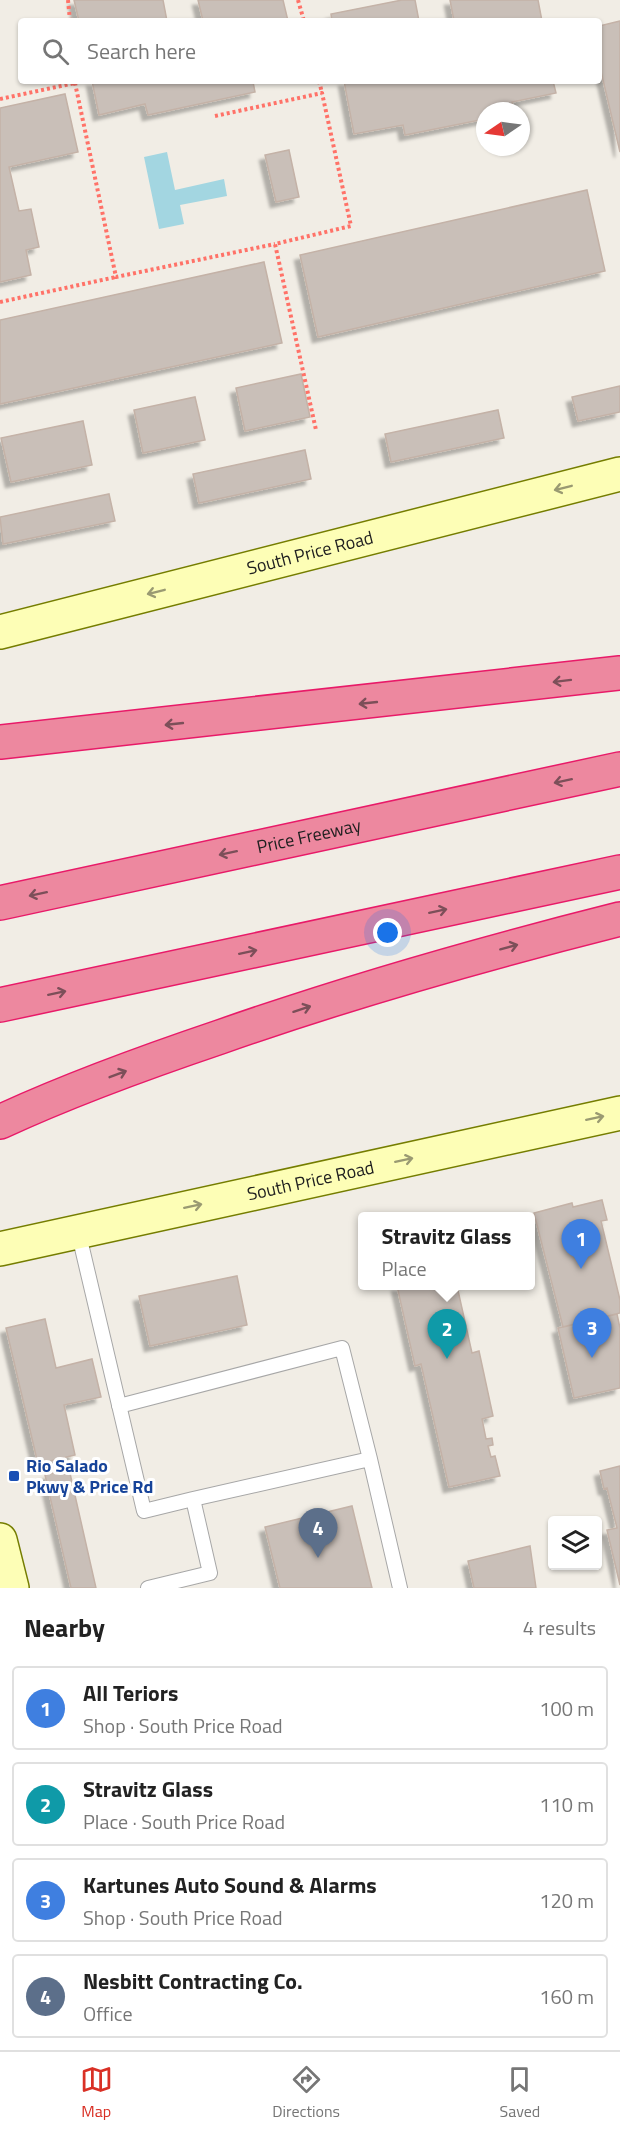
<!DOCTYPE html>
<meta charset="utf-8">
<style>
body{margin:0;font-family:"Titillium Web",sans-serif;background:#f2f2f2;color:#222}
.controls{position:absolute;right:18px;bottom:18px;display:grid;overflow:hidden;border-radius:6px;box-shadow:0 2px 4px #0004}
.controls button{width:54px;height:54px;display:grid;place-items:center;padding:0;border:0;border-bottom:2px solid #e0e0e0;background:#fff;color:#222;font:30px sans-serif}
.compass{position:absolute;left:476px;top:102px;width:54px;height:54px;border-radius:50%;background:#fff;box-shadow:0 2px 4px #0004;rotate:257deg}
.you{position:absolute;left:388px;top:933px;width:21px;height:21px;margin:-15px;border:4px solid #fff;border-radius:50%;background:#1a73e8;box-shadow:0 0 0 9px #1a73e833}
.badge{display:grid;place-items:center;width:39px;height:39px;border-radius:50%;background:#d93025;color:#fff;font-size:20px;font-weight:700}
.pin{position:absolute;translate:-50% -50px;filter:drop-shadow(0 2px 3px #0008)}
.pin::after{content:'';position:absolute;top:32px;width:21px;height:18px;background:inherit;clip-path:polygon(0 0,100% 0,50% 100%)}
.popup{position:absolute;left:358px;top:1212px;width:177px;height:78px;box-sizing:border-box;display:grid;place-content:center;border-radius:6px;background:#fff;filter:drop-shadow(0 2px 4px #0005);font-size:20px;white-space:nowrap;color:#767676}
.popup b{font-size:22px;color:#222}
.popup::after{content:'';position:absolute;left:50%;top:100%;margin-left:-12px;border:12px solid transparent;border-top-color:#fff}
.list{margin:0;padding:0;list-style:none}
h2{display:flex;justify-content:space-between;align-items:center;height:78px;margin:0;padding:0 24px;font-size:26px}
h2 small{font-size:20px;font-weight:400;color:#767676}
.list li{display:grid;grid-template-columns:39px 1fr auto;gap:18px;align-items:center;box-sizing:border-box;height:84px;margin:0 12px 12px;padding:0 12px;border:2px solid #e0e0e0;border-radius:6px}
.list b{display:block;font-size:22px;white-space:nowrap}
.list p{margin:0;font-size:20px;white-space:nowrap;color:#767676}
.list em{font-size:20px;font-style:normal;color:#767676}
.icon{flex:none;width:33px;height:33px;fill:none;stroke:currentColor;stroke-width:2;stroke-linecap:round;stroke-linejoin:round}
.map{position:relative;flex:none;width:620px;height:1588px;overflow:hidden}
.search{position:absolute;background:#fff;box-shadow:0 2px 4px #0004;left:18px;right:18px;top:18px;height:66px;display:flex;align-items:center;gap:15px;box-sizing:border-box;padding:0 21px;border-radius:6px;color:#767676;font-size:22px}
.sheet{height:462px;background:#fff}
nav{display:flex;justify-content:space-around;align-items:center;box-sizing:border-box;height:84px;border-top:2px solid #e0e0e0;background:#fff;font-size:16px;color:#767676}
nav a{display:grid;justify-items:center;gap:3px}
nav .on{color:#d93025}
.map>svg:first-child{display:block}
.water{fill:#a3d6e1}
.building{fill:#c9bfb8;stroke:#c4b2a7;stroke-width:1.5;filter:url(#shadow)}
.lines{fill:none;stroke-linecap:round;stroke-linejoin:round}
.service-casing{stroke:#a7a7a7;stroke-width:16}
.secondary-casing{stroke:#757d00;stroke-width:36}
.motorway-casing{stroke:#e81a68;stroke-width:36}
.path{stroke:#ff7268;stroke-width:4;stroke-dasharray:3 3;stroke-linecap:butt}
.service{stroke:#fff;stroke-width:14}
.secondary{stroke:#fdfeb6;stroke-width:33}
.motorway{stroke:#ed889f;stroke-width:33}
.oneway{stroke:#9a9a72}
.oneway2{stroke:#7c4f59}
.transit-dot{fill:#1a4fb4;stroke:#fff;stroke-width:2}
.labels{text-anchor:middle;stroke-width:6;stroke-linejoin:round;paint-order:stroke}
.street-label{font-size:18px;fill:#202020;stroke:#fff}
.transit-label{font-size:18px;font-weight:bold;fill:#164399;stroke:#fff;text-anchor:start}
</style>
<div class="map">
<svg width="620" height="1588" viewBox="0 0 620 1588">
<defs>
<filter id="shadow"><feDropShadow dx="-5.5" dy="5.5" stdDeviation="1.5" flood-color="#0004"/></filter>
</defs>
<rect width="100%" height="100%" fill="#f1ede5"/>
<path class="water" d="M167 152 175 190 224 179 227 196 180 205 184 224 159 229 144 157Z"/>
<path class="building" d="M74 0H163L167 21H79Z
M198 0H283L288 21H203Z
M402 0H415L419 21H332L331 14Z
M450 0H538L542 21H454Z
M620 21V152L599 63V26Z
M92 81H257L253 82 255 92 148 115 145 104 99 115Z
M344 81H553L556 93 512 102 514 111H485V119L405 135 403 125 354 134Z
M65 94 78 152 9 167 19 211 31 209 39 247 26 250 31 275 0 282V108Z
M289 150 299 197 276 202 265 155Z
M587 190 605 271 318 337 300 255Z
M264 262 282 343 0 404V320Z
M301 374 310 417 245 431 236 388Z
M620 386V412L578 421 572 397Z
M195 397 205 440 143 453 134 410Z
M498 410 504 438 391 462 385 434Z
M83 421 92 465 11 482 1 438Z
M305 450 311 479 199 503 193 474Z
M109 494 115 521 3 544 0 517Z
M602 1200 607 1220 601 1221 620 1300V1313L563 1327 534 1213 572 1203 573 1207Z
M237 1276 247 1325 150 1346 139 1296Z
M397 1286H457L472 1353 479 1351 493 1416 482 1419 486 1439 492 1438 493 1445 488 1446 491 1457 495 1456 500 1476 449 1487 421 1364 415 1366Z
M617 1314 620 1328V1388L574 1398 558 1328Z
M45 1319 56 1368 92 1359 101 1397 64 1405 75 1455 38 1464 6 1328Z
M620 1466V1585L607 1530 617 1528 607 1488 604 1489 600 1471Z
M69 1469 96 1588H71L45 1475Z
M352 1506 372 1588H280L265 1527Z
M530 1546 536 1588H474L468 1561Z"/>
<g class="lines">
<defs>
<path id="service" d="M78 1231 144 1511 193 1499 210 1573 148 1588
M119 1406 342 1348 370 1459
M193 1499 370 1459 400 1588"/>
<g id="secondary">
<path id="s1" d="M0 632 620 474"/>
<path id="s2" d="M0 1249 620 1113"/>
<path d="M0 1540 12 1588"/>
</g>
<g id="motorway">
<path d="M0 742 620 673"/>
<path id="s3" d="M0 903 620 769"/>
<path d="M0 1005 620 872"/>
<path d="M0 1122C71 1089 146 1062 220 1037 351 991 485 953 620 919"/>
</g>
</defs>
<use href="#service" class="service-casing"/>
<use href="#secondary" class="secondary-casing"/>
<use href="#motorway" class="motorway-casing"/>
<path class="path" d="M68 0 70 21
M298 0 304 21
M81 81 75 83 116 277 275 244
M319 81 322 93
M0 99 75 83
M215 116 322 93 351 226 275 244 316 430
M0 302 116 277"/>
<use href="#service" class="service"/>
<use href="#secondary" class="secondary"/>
<use href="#motorway" class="motorway"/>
</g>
<defs><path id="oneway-shaft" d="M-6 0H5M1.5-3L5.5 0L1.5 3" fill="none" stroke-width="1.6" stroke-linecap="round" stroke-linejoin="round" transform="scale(1.5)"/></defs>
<g class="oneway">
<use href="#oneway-shaft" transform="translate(563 488) rotate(166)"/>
<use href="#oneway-shaft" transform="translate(156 592) rotate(166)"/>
<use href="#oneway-shaft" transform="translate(595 1118) rotate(-12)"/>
<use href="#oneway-shaft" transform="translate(404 1160) rotate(-12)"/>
<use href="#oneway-shaft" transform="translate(193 1206) rotate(-12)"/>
</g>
<g class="oneway2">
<use href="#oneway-shaft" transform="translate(562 681) rotate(173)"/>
<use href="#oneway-shaft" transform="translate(368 703) rotate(174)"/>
<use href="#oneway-shaft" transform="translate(174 724) rotate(174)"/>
<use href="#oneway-shaft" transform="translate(563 781) rotate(168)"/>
<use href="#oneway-shaft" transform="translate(228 853) rotate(168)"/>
<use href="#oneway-shaft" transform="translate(38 894) rotate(168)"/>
<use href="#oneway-shaft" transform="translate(438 911) rotate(-12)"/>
<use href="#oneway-shaft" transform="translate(509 947) rotate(-15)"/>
<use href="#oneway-shaft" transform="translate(248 952) rotate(-12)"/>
<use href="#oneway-shaft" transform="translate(57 993) rotate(-12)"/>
<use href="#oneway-shaft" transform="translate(302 1009) rotate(-18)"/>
<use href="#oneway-shaft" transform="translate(118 1074) rotate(-21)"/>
</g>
<rect class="transit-dot" x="8" y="1470" width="12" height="12" rx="3"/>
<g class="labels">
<g class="street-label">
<text dy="6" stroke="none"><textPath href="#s1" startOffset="320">South Price Road</textPath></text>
<text dy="6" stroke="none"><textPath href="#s3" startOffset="316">Price Freeway</textPath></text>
<text dy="6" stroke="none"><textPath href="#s2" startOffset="318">South Price Road</textPath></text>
</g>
<g class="transit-label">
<text x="26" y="1472">Rio Salado<tspan x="26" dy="21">Pkwy &amp; Price Rd</tspan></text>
</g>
</g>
</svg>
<div class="controls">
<button><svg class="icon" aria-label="layers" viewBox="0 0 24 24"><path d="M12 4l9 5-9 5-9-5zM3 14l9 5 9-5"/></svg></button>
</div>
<svg class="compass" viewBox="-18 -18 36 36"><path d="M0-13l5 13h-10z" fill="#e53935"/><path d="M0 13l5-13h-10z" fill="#767676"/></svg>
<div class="you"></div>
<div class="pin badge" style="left:581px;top:1269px;background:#3f7fe0">1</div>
<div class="pin badge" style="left:447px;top:1359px;background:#0f9aa8">2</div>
<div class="popup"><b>Stravitz Glass</b>Place</div>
<div class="pin badge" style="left:592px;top:1358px;background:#3f7fe0">3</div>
<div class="pin badge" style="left:318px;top:1558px;background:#5c6f8a">4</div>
<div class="search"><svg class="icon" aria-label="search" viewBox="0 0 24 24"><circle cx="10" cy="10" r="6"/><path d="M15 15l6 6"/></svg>Search here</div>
</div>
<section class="sheet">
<h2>Nearby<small>4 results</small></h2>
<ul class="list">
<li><span class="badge" style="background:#3f7fe0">1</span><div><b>All Teriors</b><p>Shop · South Price Road</p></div><em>100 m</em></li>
<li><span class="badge" style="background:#0f9aa8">2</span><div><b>Stravitz Glass</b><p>Place · South Price Road</p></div><em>110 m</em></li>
<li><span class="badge" style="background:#3f7fe0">3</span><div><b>Kartunes Auto Sound &amp; Alarms</b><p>Shop · South Price Road</p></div><em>120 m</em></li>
<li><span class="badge" style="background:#5c6f8a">4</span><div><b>Nesbitt Contracting Co.</b><p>Office</p></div><em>160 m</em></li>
</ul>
</section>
<nav>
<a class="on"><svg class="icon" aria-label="map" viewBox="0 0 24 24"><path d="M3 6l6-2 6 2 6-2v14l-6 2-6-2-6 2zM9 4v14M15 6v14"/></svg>Map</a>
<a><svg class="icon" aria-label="directions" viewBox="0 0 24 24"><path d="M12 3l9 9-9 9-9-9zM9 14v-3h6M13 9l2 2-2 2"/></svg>Directions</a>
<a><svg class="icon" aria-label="saved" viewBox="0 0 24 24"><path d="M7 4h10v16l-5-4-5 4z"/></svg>Saved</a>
</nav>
